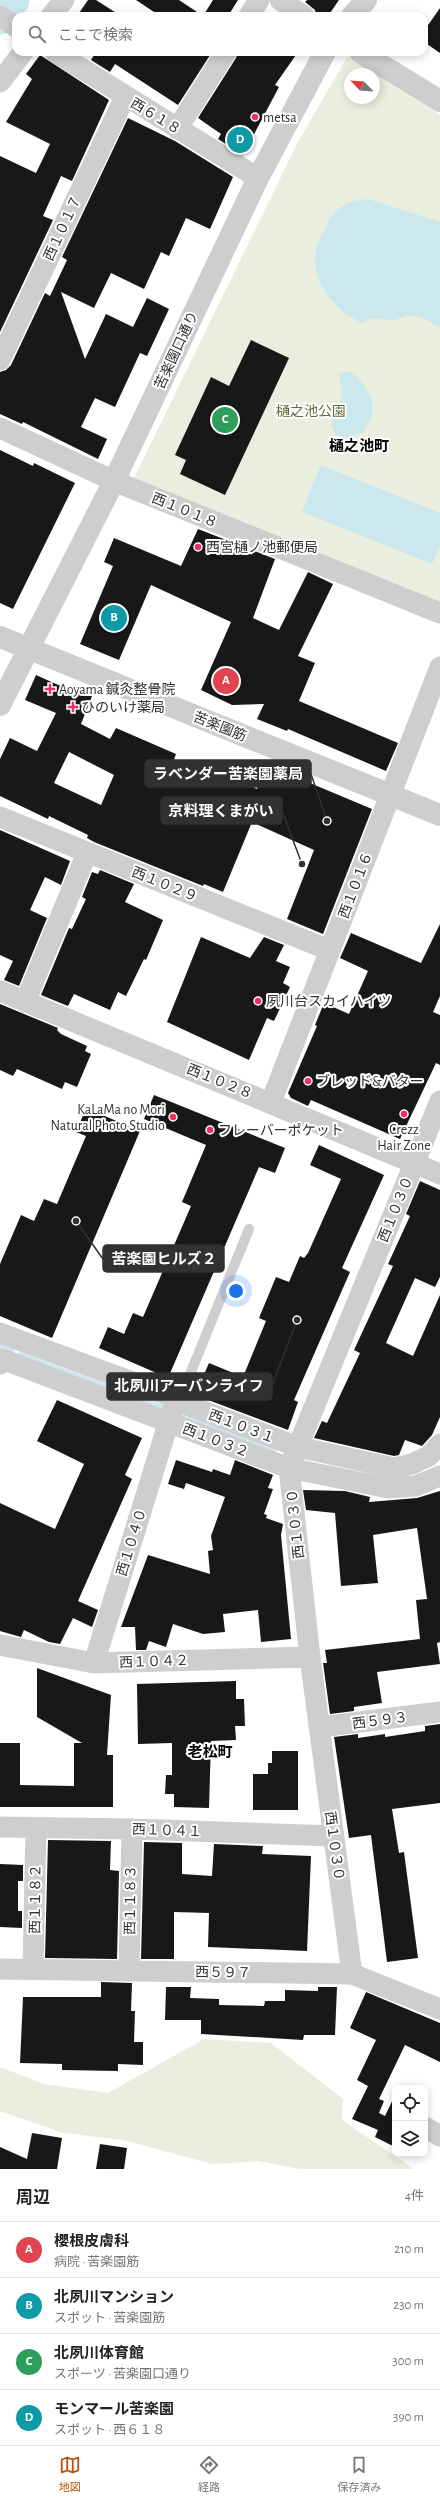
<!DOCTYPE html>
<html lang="ja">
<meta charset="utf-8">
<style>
body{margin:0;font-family:"Alegreya Sans","Noto Sans JP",sans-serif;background:#f6f6f6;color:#222}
.controls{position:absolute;right:12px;bottom:12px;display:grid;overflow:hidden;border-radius:8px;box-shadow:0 2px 10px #0003}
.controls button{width:36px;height:36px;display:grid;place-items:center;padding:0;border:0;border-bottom:1px solid #e0e0e0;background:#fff;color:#222;font:20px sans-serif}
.compass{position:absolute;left:344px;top:68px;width:36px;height:36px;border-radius:50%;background:#fff;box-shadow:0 2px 10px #0003;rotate:295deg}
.you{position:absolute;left:236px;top:1291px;width:14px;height:14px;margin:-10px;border:3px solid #fff;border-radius:50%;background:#1a73e8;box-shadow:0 0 0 6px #1a73e833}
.badge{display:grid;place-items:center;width:26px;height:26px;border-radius:50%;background:#b45309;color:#fff;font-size:13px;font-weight:700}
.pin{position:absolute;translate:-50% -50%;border:2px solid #fff;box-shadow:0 1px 4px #0006}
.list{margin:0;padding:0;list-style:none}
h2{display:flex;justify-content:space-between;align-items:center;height:52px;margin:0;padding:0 16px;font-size:17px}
h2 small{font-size:13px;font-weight:400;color:#767676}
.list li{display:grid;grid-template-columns:26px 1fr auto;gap:12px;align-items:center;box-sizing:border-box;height:56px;padding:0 16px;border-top:1px solid #e0e0e0}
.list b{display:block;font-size:15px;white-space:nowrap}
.list p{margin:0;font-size:13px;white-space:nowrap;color:#767676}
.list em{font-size:13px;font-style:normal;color:#767676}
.icon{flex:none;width:22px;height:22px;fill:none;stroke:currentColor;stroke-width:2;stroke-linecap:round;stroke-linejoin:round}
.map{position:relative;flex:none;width:440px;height:2169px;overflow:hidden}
.search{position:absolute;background:#fff;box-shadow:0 2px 10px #0003;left:12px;right:12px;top:12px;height:44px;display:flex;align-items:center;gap:10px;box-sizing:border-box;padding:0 14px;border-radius:12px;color:#767676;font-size:15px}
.sheet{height:276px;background:#fff}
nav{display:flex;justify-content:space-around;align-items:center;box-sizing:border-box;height:56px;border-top:1px solid #e0e0e0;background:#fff;font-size:11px;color:#767676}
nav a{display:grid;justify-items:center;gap:2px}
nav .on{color:#b45309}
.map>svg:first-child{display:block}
.green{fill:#eaeedf;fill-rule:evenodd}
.water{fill:#cbe8ee}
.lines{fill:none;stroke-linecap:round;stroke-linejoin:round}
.stream{stroke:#cbe8ee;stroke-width:6}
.river{stroke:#cbe8ee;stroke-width:35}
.building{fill:#181818;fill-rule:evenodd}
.service{stroke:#cecece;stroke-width:10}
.minor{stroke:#cecece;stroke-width:21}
.tertiary{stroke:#cecece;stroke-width:22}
.poi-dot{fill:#ec2f65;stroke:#fff;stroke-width:1.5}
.labels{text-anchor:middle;stroke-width:4;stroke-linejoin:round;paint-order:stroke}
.street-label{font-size:14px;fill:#313131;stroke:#fff}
.poi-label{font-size:14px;fill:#313131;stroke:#fff;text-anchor:start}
.park-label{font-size:14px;fill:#5f6f3c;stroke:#fff}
.neighbourhood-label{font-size:15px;font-weight:bold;fill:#000;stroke:#fff}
.leader{fill:none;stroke:#313131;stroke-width:1.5}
.callout-dot{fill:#313131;stroke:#fff;stroke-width:1.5}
.callout{fill:#313131;stroke:#313131;stroke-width:1.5}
.callout-label{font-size:15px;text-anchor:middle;font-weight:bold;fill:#fff}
</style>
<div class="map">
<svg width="440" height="2169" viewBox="0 0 440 2169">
<rect width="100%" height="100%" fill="#fff"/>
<path class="green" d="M347 57 440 115V604L133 480 297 144ZM350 74H374V98H350Z
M204 2039 271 2043 343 2099 342 2120 414 2169H300L258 2161 212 2164 123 2140 63 2133 0 2111V2067L44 2084 108 2093Z"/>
<path class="water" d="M368 199 440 222V328L425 319 409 315 392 321 372 318 362 323C335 311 310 282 316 251 317 244 321 237 324 231 334 208 343 201 368 199Z
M351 372C362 380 375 398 372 413 371 419 367 425 365 431L348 438 336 435 331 423 343 395 339 373Z
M321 465 440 513V545L432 564 302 512Z"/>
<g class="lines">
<path class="stream" d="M0 1347 12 1352
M20 1355 274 1449"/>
<path class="river" d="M0 17 12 0"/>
</g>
<path class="building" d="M88 0H96L121 16H77Z
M136 0H179L203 16 213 0H238L228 16H160Z
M307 0H339L328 16H316L315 10 305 2Z
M440 8V53L424 42V31Z
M96 52H212L178 105 115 64 110 72 91 60Z
M238 52H298L275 85 279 87 243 155 218 139 221 134 198 118 236 58Z
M40 55 109 100 72 181 61 176 43 216 53 220 0 332V156L36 173 50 144 6 122 32 79 26 74Z
M128 118 175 141 233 177 210 229 186 218 169 256 161 252 144 289 111 273 94 308 61 292 85 359 106 314 133 327 147 298 169 309 147 356 140 353 115 407 95 398 81 427 107 439 98 459 23 422 22 424 0 414V372L6 370 11 365 45 293 50 296 67 260 62 257Z
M251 340 289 358 225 495 180 474 186 460 175 455 211 377 229 386Z
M0 450 33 466 34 463 75 483 13 609 0 603Z
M198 529 275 559 253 618 279 630 308 572 333 584 298 656 315 663 299 701 398 743 386 771 288 729 287 731 257 719 264 704 232 705 201 690 231 622 151 585 119 660 80 644 113 566 104 562 114 538 181 566Z
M36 675 74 692 76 688 92 696 81 724 110 739 116 728 176 754 172 765 213 783 218 772 257 789 267 765 372 809 323 934 287 919 314 850 252 822 223 892 204 884 203 886 94 842 87 838 88 835 49 816 48 819 0 796V759L10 738 37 751 56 713 25 700ZM69 752 114 775 101 805 54 783Z
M0 830 70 861 61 885 45 877 30 910 47 918 19 986 4 980 13 961 0 955Z
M100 870 134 884 125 902 163 920 146 960 144 959 126 996 118 992 110 1010 74 994 68 1006 41 995 69 928 72 929 86 899 82 897 92 872 98 874Z
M440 924V996L433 1012 440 1015V1065L436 1063 400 1139 311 1100 308 1106 291 1098 288 1093 317 1026 315 1025 324 1003 349 1014 368 971 340 958 351 933 421 963Z
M201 937 250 958 264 937 284 945 276 961 290 967 283 983 290 987 274 1021 267 1018 249 1060 167 1022Z
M0 1004 58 1028 57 1030 61 1034 87 1046 85 1051 91 1054 77 1087 65 1082 62 1089 17 1069 13 1076 0 1070Z
M154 1095 285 1148 275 1173 259 1167 168 1378 99 1348 108 1327 124 1334 133 1313 143 1317 191 1206 182 1202 206 1145 144 1119Z
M86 1108 140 1131 52 1338 0 1316V1264L21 1215 34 1221 44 1199 57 1204 86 1136 76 1132Z
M319 1145 384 1175 342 1268 350 1272 294 1400 298 1402 288 1430 195 1395 209 1363 243 1377 266 1321 259 1318 276 1277 289 1282 300 1256 304 1258 308 1253 341 1179 310 1165Z
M420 1181 440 1190V1277L435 1287 415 1278 386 1343 413 1356 440 1295V1417L432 1435 422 1446 405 1440 399 1455 394 1456 314 1438 322 1421 327 1423 360 1353 354 1350 393 1266 388 1264 410 1216 406 1214Z
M57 1400 142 1438 125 1475 132 1479 78 1601 98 1610 92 1627 73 1618 60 1644 49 1642 24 1630 21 1637 0 1631V1503L55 1529 84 1464 37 1441Z
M176 1460 212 1472 213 1469 230 1475 235 1460 273 1475 268 1488 273 1489 264 1514 267 1515 266 1518 283 1524 281 1535 291 1639 261 1642 258 1610 223 1614 225 1632 203 1634 173 1624 166 1647 149 1641 146 1650H136L135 1627H121L148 1555 210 1574 208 1551 213 1550 211 1536 225 1497 186 1483 184 1489 168 1484Z
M303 1490 345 1491 370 1497 369 1502 417 1498 440 1491V1642L437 1643 440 1664 377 1672 382 1703 354 1707V1711L330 1714 323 1663H327L325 1650 420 1639 416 1600 427 1599 417 1528 373 1535 378 1583 341 1586 335 1513 306 1510Z
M37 1668 111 1695 107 1755H113V1807H0V1743H20V1785L74 1786V1743H82L37 1717Z
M236 1681V1699H244L245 1726H235L236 1740 211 1741 209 1808 174 1807V1794H165L166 1775H172V1743L138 1744 137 1684Z
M440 1724V1803L392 1809 399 1853 404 1852 418 1958 387 1962 371 1835 349 1838 334 1737 358 1734V1738L385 1734V1737L425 1731V1726Z
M272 1751H298V1810H253V1774H268V1763H272Z
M48 1840 111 1841 110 1870 119 1871 117 1959 45 1958Z
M144 1842 182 1843V1874L212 1876 214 1844 263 1846 262 1854 311 1856 307 1951 208 1947 209 1913 174 1912V1959H141Z
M0 1864 23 1865V1881H18V1911H22V1928L0 1927Z
M101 1982 132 1983 131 2011H135L134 2042H143V2065L118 2064V2071L62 2070V2064L20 2063 23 1997H101Z
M166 1987H191L190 1998 219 1999V2005L264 2006 265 2001H285V1990L318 1991V1987H337L335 2035H304L303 2040 201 2034V2020H165Z
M366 1992 440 2023V2062L405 2045 379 2099 384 2101 379 2113 385 2116 395 2095V2147L375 2137 378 2130 352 2119 368 2086 357 2080 376 2040 350 2028Z
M32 2133 62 2138 57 2169H0V2147L27 2159Z
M100 2144 127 2148 124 2169H96Z"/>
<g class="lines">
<path class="service" d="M176 1398 186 1384 249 1229"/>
<path class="minor" d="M280 0 304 16
M0 16 16 27
M51 16 64 0
M249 16 259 0
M55 52 258 178
M0 82 23 52
M177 129 226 52
M0 360 125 97
M0 428 114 481 440 613
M0 817 329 950
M0 991 440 1174
M25 1002 87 853
M271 1102 440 667
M0 1333 176 1398 190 1406 298 1447 394 1468 412 1464 429 1456 440 1444
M0 1364 2 1359 289 1468 388 1488 416 1486 440 1476
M0 1645 94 1663 310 1657
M94 1663 173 1408
M320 1727 440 1712
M0 1827 132 1829 334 1836
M0 1969 352 1974 440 2009
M33 1969 36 1828
M129 1971 132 1829
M352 1974 310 1657 289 1468 440 1101
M425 2127 440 2136"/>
<path class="tertiary" d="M352 16 366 0
M360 52 440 101
M0 637 440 815
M0 705 114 481 258 178 325 52"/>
</g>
<g class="poi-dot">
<circle cx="255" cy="117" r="4"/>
<circle cx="198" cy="547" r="4"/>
<path d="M48 683h4v4h4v4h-4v4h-4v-4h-4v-4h4z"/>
<path d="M71 701h4v4h4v4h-4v4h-4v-4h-4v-4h4z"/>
<circle cx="258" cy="1001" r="4"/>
<circle cx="308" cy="1081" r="4"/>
<circle cx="404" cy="1114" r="4"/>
<circle cx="173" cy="1117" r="4"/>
<circle cx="210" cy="1130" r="4"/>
</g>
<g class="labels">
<g class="street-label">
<text transform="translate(156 116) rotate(31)" y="5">西６１８</text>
<text transform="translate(62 228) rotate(-65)" y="5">西１０１７</text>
<text transform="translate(176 350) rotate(-65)" y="5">苦楽園口通り</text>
<text transform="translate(185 510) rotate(22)" y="5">西１０１８</text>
<text transform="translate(220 726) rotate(22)" y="5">苦楽園筋</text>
<text transform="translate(165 884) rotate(22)" y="5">西１０２９</text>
<text transform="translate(355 885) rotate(-69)" y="5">西１０１６</text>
<text transform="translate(220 1081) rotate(22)" y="5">西１０２８</text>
<text transform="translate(395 1209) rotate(-68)" y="5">西１０３０</text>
<text transform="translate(242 1426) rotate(21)" y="5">西１０３１</text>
<text transform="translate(216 1440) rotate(21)" y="5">西１０３２</text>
<text transform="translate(295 1524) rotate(-96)" y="5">西１０３０</text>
<text transform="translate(131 1542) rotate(-73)" y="5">西１０４０</text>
<text transform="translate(154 1661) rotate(-2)" y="5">西１０４２</text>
<text transform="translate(380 1720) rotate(-7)" y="5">西５９３</text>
<text transform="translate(167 1830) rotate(2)" y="5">西１０４１</text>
<text transform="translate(335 1846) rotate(82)" y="5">西１０３０</text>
<text transform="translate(35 1899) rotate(-89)" y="5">西１１８２</text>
<text transform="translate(130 1900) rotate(-89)" y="5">西１１８３</text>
<text transform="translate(223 1972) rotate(1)" y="5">西５９７</text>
</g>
<g class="poi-label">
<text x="263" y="122">metsa</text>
<text x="206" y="552">西宮樋ノ池郵便局</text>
<text x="59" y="694">Aoyama 鍼灸整骨院</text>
<text x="81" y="712">ひのいけ薬局</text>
<text x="266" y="1006">夙川台スカイハイツ</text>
<text x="316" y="1086">ブレッド&amp;バター</text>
<text x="165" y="1114" text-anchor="end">KaLaMa no Mori<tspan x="165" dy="16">Natural Photo Studio</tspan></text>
<text x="404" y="1134" text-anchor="middle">Crezz<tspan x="404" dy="16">Hair Zone</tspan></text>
<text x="218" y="1135">フレーバーポケット</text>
</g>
<g class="park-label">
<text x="311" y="416">樋之池公園</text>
</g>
<g class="neighbourhood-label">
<text x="359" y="451">樋之池町</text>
<text x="210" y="1757">老松町</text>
</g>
</g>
<path class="leader" d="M327 821L311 774M302 864L282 811M76 1221L103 1259M297 1320L272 1386"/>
<g class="callout-dot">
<circle cx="327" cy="821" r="4"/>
<circle cx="302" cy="864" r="4"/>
<circle cx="76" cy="1221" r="4"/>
<circle cx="297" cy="1320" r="4"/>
</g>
<g class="callout">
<rect x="145" y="760" width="166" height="27" rx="4"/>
<rect x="161" y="797" width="121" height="27" rx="4"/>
<rect x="103" y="1245" width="121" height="27" rx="4"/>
<rect x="107" y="1373" width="165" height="27" rx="4"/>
</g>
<g class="callout-label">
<text x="228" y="779">ラベンダー苦楽園薬局</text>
<text x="221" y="816">京料理くまがい</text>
<text x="164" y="1264">苦楽園ヒルズ２</text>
<text x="189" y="1391">北夙川アーバンライフ</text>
</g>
</svg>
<div class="controls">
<button><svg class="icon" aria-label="locate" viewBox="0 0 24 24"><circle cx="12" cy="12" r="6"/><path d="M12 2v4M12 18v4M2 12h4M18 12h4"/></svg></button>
<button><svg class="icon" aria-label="layers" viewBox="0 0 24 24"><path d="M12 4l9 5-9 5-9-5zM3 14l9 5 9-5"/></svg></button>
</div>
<svg class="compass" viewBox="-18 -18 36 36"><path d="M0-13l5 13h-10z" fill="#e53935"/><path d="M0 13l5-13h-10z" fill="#767676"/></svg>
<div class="you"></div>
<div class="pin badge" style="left:226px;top:681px;background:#e0444e">A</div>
<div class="pin badge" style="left:114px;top:618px;background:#0f9aa8">B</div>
<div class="pin badge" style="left:225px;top:420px;background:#2e9e5b">C</div>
<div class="pin badge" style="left:240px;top:140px;background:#0f9aa8">D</div>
<div class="search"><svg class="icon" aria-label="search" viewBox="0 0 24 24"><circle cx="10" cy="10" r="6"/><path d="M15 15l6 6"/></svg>ここで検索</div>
</div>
<section class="sheet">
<h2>周辺<small>4件</small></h2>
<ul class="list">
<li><span class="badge" style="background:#e0444e">A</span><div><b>櫻根皮膚科</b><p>病院 · 苦楽園筋</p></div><em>210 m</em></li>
<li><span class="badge" style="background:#0f9aa8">B</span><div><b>北夙川マンション</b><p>スポット · 苦楽園筋</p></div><em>230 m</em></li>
<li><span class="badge" style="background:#2e9e5b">C</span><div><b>北夙川体育館</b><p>スポーツ · 苦楽園口通り</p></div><em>300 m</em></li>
<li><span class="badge" style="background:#0f9aa8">D</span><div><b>モンマール苦楽園</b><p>スポット · 西６１８</p></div><em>390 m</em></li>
</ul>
</section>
<nav>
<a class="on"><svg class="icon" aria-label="map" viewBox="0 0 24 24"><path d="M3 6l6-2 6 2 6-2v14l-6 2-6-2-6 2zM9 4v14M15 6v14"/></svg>地図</a>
<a><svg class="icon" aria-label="directions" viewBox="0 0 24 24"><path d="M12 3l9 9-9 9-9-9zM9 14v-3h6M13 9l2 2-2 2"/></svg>経路</a>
<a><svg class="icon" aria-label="saved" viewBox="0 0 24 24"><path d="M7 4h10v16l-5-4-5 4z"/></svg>保存済み</a>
</nav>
